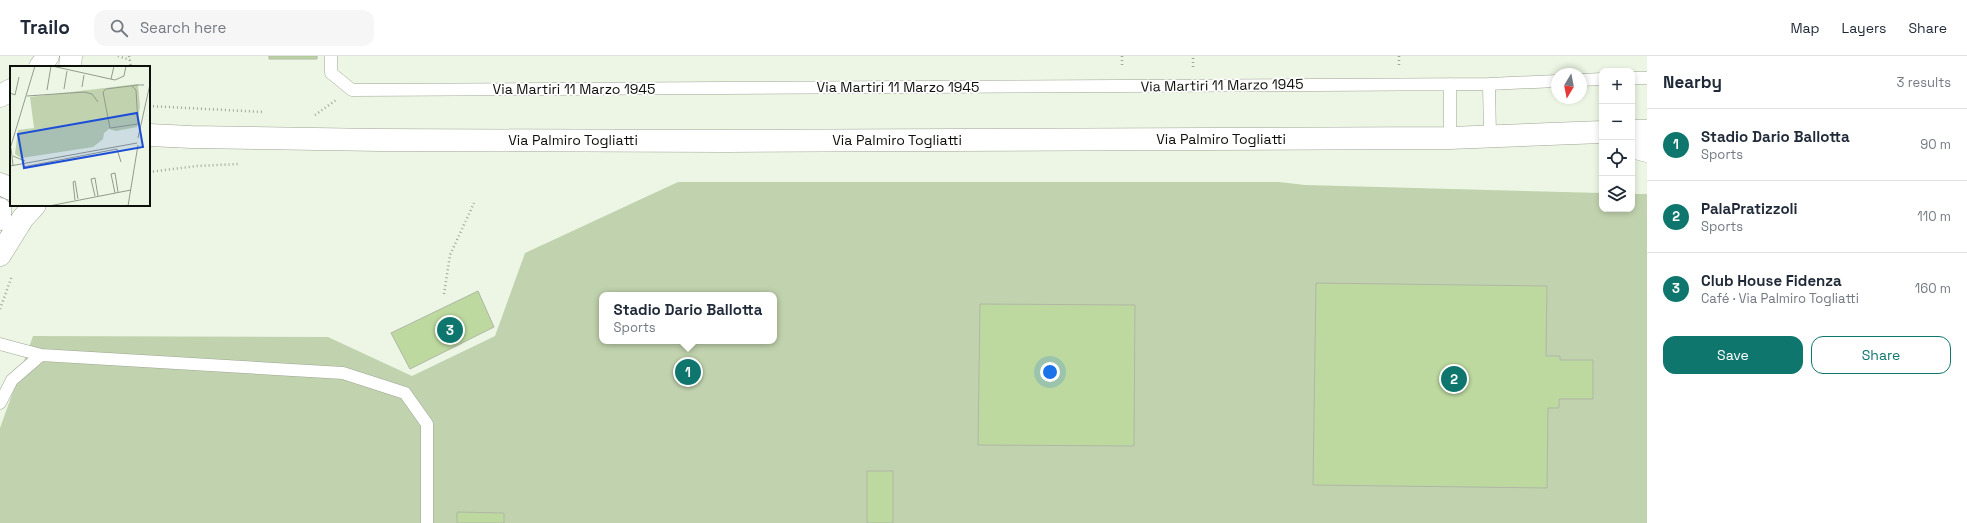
<!DOCTYPE html>
<meta charset="utf-8">
<style>
body{margin:0;font-family:"Space Grotesk",sans-serif;background:#f6f6f7;color:#1f2937}
.controls{position:absolute;right:12px;top:12px;display:grid;overflow:hidden;border-radius:8px;box-shadow:0 2px 6px #0003}
.controls button{width:36px;height:36px;display:grid;place-items:center;padding:0;border:0;border-bottom:1px solid #e0e1e3;background:#fff;color:#1f2937;font:20px sans-serif}
.compass{position:absolute;left:1551px;top:12px;width:36px;height:36px;border-radius:50%;background:#fff;box-shadow:0 2px 6px #0003;rotate:190deg}
.you{position:absolute;left:1050px;top:316px;width:14px;height:14px;margin:-10px;border:3px solid #fff;border-radius:50%;background:#1a73e8;box-shadow:0 0 0 6px #1a73e833}
.badge{display:grid;place-items:center;width:26px;height:26px;border-radius:50%;background:#0f766e;color:#fff;font-size:13px;font-weight:700}
.pin{position:absolute;translate:-50% -50%;border:2px solid #fff;box-shadow:0 1px 4px #0006}
.popup{position:absolute;left:599px;top:236px;width:178px;height:52px;box-sizing:border-box;display:grid;place-content:center;border-radius:8px;background:#fff;filter:drop-shadow(0 1px 3px #0005);font-size:13px;white-space:nowrap;color:#747a83}
.popup b{font-size:15px;color:#1f2937}
.popup::after{content:'';position:absolute;left:50%;top:100%;margin-left:-8px;border:8px solid transparent;border-top-color:#fff}
.list{margin:0;padding:0;list-style:none}
h2{display:flex;justify-content:space-between;align-items:center;height:52px;margin:0;padding:0 16px;font-size:17px}
h2 small{font-size:13px;font-weight:400;color:#747a83}
.list li{display:grid;grid-template-columns:26px 1fr auto;gap:12px;align-items:center;box-sizing:border-box;height:72px;padding:0 16px;border-top:1px solid #e0e1e3}
.list b{display:block;font-size:15px;white-space:nowrap}
.list p{margin:0;font-size:13px;white-space:nowrap;color:#747a83}
.list em{font-size:13px;font-style:normal;color:#747a83}
.actions{display:flex;gap:8px;padding:12px 16px}
.actions a{flex:1;padding:9px 0;border:1px solid #0f766e;border-radius:12px;text-align:center;font-size:14px;color:#0f766e}
.actions .main{background:#0f766e;color:#fff}
.icon{flex:none;width:22px;height:22px;fill:none;stroke:currentColor;stroke-width:2;stroke-linecap:round;stroke-linejoin:round}
.map{position:relative;flex:none;width:1647px;height:467px;overflow:hidden}
header{display:flex;align-items:center;gap:24px;box-sizing:border-box;height:56px;padding:0 20px;background:#fff;border-bottom:1px solid #e0e1e3}
header strong{font-size:19px}
nav{display:flex;gap:22px;margin-inline-start:auto;font-size:14px}
.search{width:280px;height:36px;background:#f6f6f7;display:flex;align-items:center;gap:10px;box-sizing:border-box;padding:0 14px;border-radius:12px;color:#747a83;font-size:15px}
main{display:flex}
aside{flex:1;background:#fff}
.map>svg:first-child{display:block}
.green{fill:#c1d3ae;fill-rule:evenodd}
.building{fill:#bdd99f;stroke:#afb7a6}
.lines{fill:none;stroke-linecap:round;stroke-linejoin:round}
.service-casing{stroke:#9da594;stroke-width:13}
.minor-casing{stroke:#9da594;stroke-width:23}
.tertiary-casing{stroke:#9da594;stroke-width:23}
.path{stroke:#9fa698;stroke-width:2.5;stroke-dasharray:1 3;stroke-linecap:butt}
.service{stroke:#fff;stroke-width:12}
.minor{stroke:#fff;stroke-width:22}
.tertiary{stroke:#fff;stroke-width:22}
.labels{text-anchor:middle;stroke-width:3.5;stroke-linejoin:round;paint-order:stroke}
.street-label{font-size:14px;fill:#0d100a;stroke:#fff}
.inset-road{fill:none;stroke:#939a8d;stroke-width:1}
.view{fill:#1d4ed8;fill-opacity:0.15;stroke:#1d4ed8;stroke-width:2}
.inset-edge{fill:none;stroke:#0d100a;stroke-width:2}
</style>
<header>
<strong>Trailo</strong>
<div class="search"><svg class="icon" aria-label="search" viewBox="0 0 24 24"><circle cx="10" cy="10" r="6"/><path d="M15 15l6 6"/></svg>Search here</div>
<nav><a>Map</a><a>Layers</a><a>Share</a></nav>
</header>
<main>
<div class="map">
<svg width="1647" height="467" viewBox="0 0 1647 467">
<rect width="100%" height="100%" fill="#edf6e4"/>
<path class="green" d="M678 126H1279L1305 129 1602 137V153H1632V138H1647V467H0V372L33 280 328 281 412 320 495 280 525 197ZM602 239H774V285H602Z"/>
<path class="building" d="M269 0H317V3H269Z
M1316 227 1547 230 1546 300H1560V304H1593V343H1559V352H1548L1547 432 1313 429Z
M478 235 494 271 410 313 391 277Z
M980 248 1135 249 1134 390 978 389Z
M867 415H893V467H867Z
M457 456 504 457V467H457Z"/>
<g class="lines">
<defs>
<path id="service" d="M331 0V17L352 34 1489 28 1557 25
M1632 22H1647
M1581 24 1602 23
M1450 28V82
M1489 28 1490 80
M0 288 41 299
M0 347 12 324 41 299 343 317 405 337 427 368V467"/>
<path id="minor" d="M1632 91 1647 95"/>
<path id="tertiary" d="M40 11 48 0
M70 11 71 0
M0 40 11 34
M1632 75H1647
M149 79 191 81 379 84 727 85 1450 82 1602 76
M0 128 11 133
M0 153V163
M0 199 23 162 35 149"/>
</defs>
<use href="#service" class="service-casing"/>
<use href="#minor" class="minor-casing"/>
<use href="#tertiary" class="tertiary-casing"/>
<path class="path" d="M118 0 130 4
M129 0 131 11
M1122 0V11
M1399 9V0
M1193 11V0
M149 50 264 56
M315 59 336 44
M149 116 197 110 238 108
M444 238 450 199 474 147
M0 253 12 220"/>
<use href="#service" class="service"/>
<use href="#minor" class="minor"/>
<use href="#tertiary" class="tertiary"/>
</g>
<g class="labels">
<g class="street-label">
<text transform="translate(1222 29) rotate(-1)" y="5">Via Martiri 11 Marzo 1945</text>
<text x="898" y="36">Via Martiri 11 Marzo 1945</text>
<text x="574" y="38">Via Martiri 11 Marzo 1945</text>
<text x="1221" y="88">Via Palmiro Togliatti</text>
<text x="573" y="89">Via Palmiro Togliatti</text>
<text x="897" y="89">Via Palmiro Togliatti</text>
</g>
</g>
<g transform="translate(10 10)">
<rect width="140" height="140" fill="#edf6e4"/>
<path d="M128 18 130 40 127 61 106 65 99 63 94 67 93 73 83 81 11 92 5 88 8 64 24 62 20 31Z" fill="#c1d3ae"/>
<path class="inset-road" d="M42 0 105 14 114 10 116 0M101 13 104 0M122 20 126 24 128 58 100 62 93 26 96 23 128 19H134M72 21 74 9M54 23 57 5M37 24 41 0M0 27 5 29 9 11M17 30 74 26 82 28 88 36M128 72 140 18M1 82 3 99M0 83 25 0M3 90 15 95M0 100 127 77M13 101 107 83 111 96M105 127 101 108 105 107 108 126M85 130 81 113 85 112 88 130M65 134 63 116 65 115 68 133M39 140 121 124M118 140 128 79"/>
<path class="view" d="M127 47 133 81 14 102 8 68Z"/>
<rect width="140" height="140" class="inset-edge"/>
</g>
</svg>
<div class="controls">
<button>+</button>
<button>−</button>
<button><svg class="icon" aria-label="locate" viewBox="0 0 24 24"><circle cx="12" cy="12" r="6"/><path d="M12 2v4M12 18v4M2 12h4M18 12h4"/></svg></button>
<button><svg class="icon" aria-label="layers" viewBox="0 0 24 24"><path d="M12 4l9 5-9 5-9-5zM3 14l9 5 9-5"/></svg></button>
</div>
<svg class="compass" viewBox="-18 -18 36 36"><path d="M0-13l5 13h-10z" fill="#e53935"/><path d="M0 13l5-13h-10z" fill="#747a83"/></svg>
<div class="you"></div>
<div class="pin badge" style="left:688px;top:316px">1</div>
<div class="popup"><b>Stadio Dario Ballotta</b>Sports</div>
<div class="pin badge" style="left:1454px;top:323px">2</div>
<div class="pin badge" style="left:450px;top:274px">3</div>
</div>
<aside>
<h2>Nearby<small>3 results</small></h2>
<ul class="list">
<li><span class="badge">1</span><div><b>Stadio Dario Ballotta</b><p>Sports</p></div><em>90 m</em></li>
<li><span class="badge">2</span><div><b>PalaPratizzoli</b><p>Sports</p></div><em>110 m</em></li>
<li><span class="badge">3</span><div><b>Club House Fidenza</b><p>Café · Via Palmiro Togliatti</p></div><em>160 m</em></li>
</ul>
<div class="actions"><a class="main">Save</a><a>Share</a></div>
</aside>
</main>
